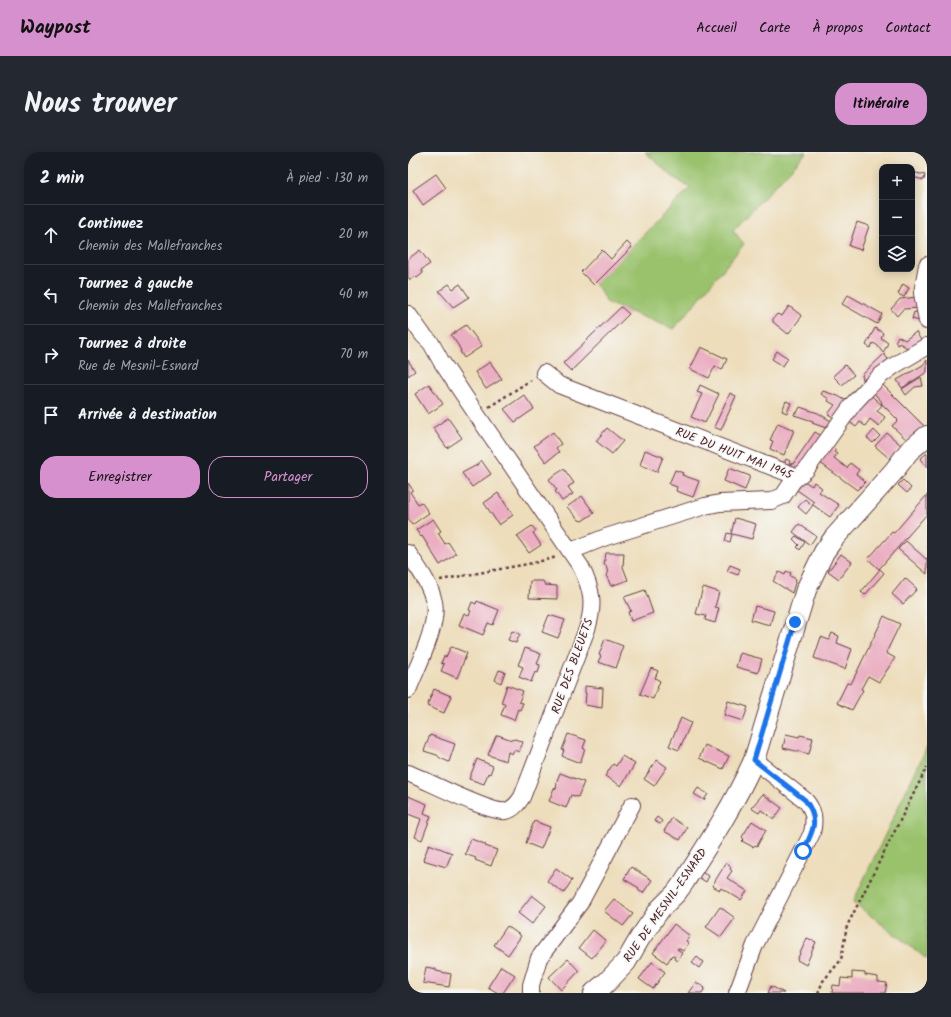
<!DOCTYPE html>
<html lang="fr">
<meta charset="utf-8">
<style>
body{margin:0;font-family:Kalam,sans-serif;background:#242831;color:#f1f3f6}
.controls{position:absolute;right:12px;top:12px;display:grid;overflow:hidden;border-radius:8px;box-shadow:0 2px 10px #0003}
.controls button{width:36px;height:36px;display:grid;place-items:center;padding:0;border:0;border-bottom:1px solid #363941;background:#171b24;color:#f1f3f6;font:20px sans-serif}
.stop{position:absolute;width:12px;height:12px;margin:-9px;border:3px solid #1a73e8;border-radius:50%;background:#fff}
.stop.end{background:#1a73e8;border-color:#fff;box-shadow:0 1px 4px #0008}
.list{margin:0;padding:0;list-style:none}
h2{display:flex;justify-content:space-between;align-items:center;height:52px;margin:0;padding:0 16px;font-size:17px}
h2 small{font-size:13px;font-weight:400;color:#9ea1a6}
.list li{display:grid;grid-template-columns:26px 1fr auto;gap:12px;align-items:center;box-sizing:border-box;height:60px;padding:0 16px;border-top:1px solid #363941}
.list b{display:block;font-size:15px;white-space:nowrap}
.list p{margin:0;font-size:13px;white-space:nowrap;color:#9ea1a6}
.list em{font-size:13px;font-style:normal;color:#9ea1a6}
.actions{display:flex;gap:8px;padding:12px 16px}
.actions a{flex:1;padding:9px 0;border:1px solid #d690ce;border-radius:16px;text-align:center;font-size:14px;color:#d690ce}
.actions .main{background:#d690ce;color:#111}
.icon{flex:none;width:22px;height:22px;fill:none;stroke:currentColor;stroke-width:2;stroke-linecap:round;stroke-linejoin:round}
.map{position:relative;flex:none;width:519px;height:841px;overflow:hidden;border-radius:16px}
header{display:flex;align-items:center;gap:24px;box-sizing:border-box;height:56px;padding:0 20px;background:#d690ce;color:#111}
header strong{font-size:19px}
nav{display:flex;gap:22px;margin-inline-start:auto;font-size:14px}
.intro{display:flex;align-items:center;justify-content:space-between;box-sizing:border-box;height:96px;padding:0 24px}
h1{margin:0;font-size:28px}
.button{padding:10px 18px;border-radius:16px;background:#d690ce;color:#111;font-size:14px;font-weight:700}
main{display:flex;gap:24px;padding:0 24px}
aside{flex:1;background:#171b24;border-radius:16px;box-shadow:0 2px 10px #0003}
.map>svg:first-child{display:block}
.green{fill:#9ac26d;stroke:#72704c}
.building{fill:#eaadc1}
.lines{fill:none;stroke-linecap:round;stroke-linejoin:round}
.minor-casing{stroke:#623c41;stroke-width:18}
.tertiary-casing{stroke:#623c41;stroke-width:22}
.path{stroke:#623c41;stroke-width:2.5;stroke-dasharray:3 3;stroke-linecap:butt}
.minor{stroke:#fff;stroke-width:16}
.tertiary{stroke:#fff;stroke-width:20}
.route{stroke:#1a73e8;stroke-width:5}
.labels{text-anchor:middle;stroke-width:3;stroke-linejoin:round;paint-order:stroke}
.street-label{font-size:12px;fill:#4a1f2b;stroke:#f6f6f2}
</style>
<header>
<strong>Waypost</strong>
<nav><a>Accueil</a><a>Carte</a><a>À propos</a><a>Contact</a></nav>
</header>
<div class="intro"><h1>Nous trouver</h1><a class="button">Itinéraire</a></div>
<main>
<aside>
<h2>2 min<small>À pied · 130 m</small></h2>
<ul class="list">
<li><svg class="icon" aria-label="ahead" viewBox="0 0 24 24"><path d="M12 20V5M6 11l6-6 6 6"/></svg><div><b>Continuez</b><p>Chemin des Mallefranches</p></div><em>20 m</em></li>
<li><svg class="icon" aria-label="left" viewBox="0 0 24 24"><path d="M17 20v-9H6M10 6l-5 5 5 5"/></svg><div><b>Tournez à gauche</b><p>Chemin des Mallefranches</p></div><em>40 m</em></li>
<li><svg class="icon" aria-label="right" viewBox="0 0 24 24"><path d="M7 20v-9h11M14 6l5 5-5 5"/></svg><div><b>Tournez à droite</b><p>Rue de Mesnil-Esnard</p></div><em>70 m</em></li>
<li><svg class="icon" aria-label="arrive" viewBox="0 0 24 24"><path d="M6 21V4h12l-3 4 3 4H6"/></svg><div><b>Arrivée à destination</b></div></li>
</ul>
<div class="actions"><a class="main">Enregistrer</a><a>Partager</a></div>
</aside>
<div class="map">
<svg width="519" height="841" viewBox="0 0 519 841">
<rect width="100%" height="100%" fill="#f6f6f2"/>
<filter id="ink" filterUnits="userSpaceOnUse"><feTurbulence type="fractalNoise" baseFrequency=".025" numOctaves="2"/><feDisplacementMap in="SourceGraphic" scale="8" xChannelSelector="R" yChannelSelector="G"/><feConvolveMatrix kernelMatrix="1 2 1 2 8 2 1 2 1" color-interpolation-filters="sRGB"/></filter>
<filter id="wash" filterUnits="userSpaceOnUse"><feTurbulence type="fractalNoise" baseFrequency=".012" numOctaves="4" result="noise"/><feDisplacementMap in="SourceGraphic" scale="16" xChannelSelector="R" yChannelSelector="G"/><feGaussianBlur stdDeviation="0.9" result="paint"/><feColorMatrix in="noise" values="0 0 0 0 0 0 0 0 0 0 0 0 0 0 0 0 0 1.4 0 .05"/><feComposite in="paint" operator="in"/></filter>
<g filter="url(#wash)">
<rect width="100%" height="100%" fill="#edddbb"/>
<path class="green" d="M237 0H399L325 78 336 92 266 177 199 151 190 135 186 132 282 36 264 24Z
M519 595V807L445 750Z"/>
<g id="blocks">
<path class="building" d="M504 20 517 23 516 28 504 25Z
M28 22 38 36 15 53 5 38Z
M449 70 461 74 453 98 441 94Z
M219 90 224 95 186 133 173 120 194 98 203 107Z
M12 98 22 112 13 118 15 121 9 126 7 124 2 128 0 125V107Z
M41 132 45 137 52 132 61 145 45 155 31 139Z
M495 132 501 136 496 145 490 142Z
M440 143 474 162 469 172 434 152Z
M510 145 512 156 495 157 489 164 483 157 492 147Z
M381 154 394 164 380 182 365 170V167L369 162 374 164Z
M213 155 221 162 163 219 155 211Z
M506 160 512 161 515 170 504 167Z
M58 173 74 194 56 206 52 199H53L50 193 43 183Z
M467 176 475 181 473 186 480 191 475 201 469 193 465 191 462 196 458 193Z
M508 180 514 190 503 198 491 191 490 193 488 192 489 191 487 190 490 184 497 188Z
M293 195 319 207 314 218 307 214 301 226 282 217Z
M369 199 380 206 375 214 364 207Z
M476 202 483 211 461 231 457 226 455 228 454 223Z
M0 208 7 219 0 224Z
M519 208V220L494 236 489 228 515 213Z
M82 210 94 227 78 237 67 220Z
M437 213 446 223 434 233 425 224Z
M513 225 515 234 507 235 498 243 494 237Z
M473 231 516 274 499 288 484 274 490 268 473 251 474 250 464 239Z
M21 232 35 252 20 262 7 242Z
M292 233 311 242 297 271 283 265 294 242 289 240Z
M415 239 430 244 442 251 430 268 420 262 427 253 420 249 421 247 413 242Z
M322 241 328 244 313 278 306 275Z
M460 241 474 253 469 259 477 265 471 274 462 267 457 274 452 270 448 275 440 269Z
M116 243 126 257 107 270 96 257Z
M378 249 383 251 379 261 374 259Z
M392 255 410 261 423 269 418 276 404 271 405 269 386 263 387 260 389 261Z
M40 266 54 286 39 296 25 276Z
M370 271 386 278 376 303 362 297 365 289 362 288Z
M199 276 215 289 204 302 188 289Z
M466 278 472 284 465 291 459 286Z
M145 280 153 292 148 296 151 300 138 310 126 294Z
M407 280 417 286 396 314 383 318 375 314 378 307 382 309 381 311 385 312Z
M479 281 493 293 482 307 467 294Z
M422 294 428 298 426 300 429 302 426 306 439 316 442 311 451 318 448 322 457 330 449 338 411 310Z
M237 298 255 305 249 320 232 313Z
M519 301V315L512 307Z
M73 308 83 322 64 335 54 321 69 313Z
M321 316 342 324 337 338 316 329Z
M156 317 166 331 160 335 165 342 154 349 147 339 149 338 141 327Z
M267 318 275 321 274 323 291 329 285 345 268 339 269 335 261 332Z
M495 328 503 336 499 341 490 333Z
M396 329 404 334 406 330 414 336 411 340 431 353 422 365 405 353 398 362 390 355 397 347 404 353 406 350 389 338Z
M0 331 5 338 2 340 10 352 13 350 21 361 4 373 0 366Z
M90 341 105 363 91 373 76 351Z
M519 343V362L471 417 460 407 484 380 486 381Z
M174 344 186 361 174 369 171 368 159 355Z
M327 366 348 372 344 387 324 382 322 390 317 389 319 381 323 382Z
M25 367 33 379 30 381 37 392 40 390 48 402 32 413 14 384 13 385 8 378Z
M391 372 408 384 402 393 385 380Z
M124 374 128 379 125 381 133 393 121 401 109 384Z
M388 384 397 390 392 398 389 395 391 393 385 387Z
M498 389 518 407 519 406V422L490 397Z
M198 401H216L215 415 220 428 203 434 198 423 200 422 198 413H196Z
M433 402 444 410 431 427 420 419Z
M322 413 332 417 330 423 319 419Z
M472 417 476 421 457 443 453 440Z
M378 419 383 421 382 424 388 427 384 441 365 429 371 420 377 423Z
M497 426 509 437 495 452 484 442Z
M122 429H135L137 433 149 434V447L121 446Z
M295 435 311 440 307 455 311 456 307 471 297 468 298 464 288 462Z
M237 438 245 461 223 469 220 460 223 459 216 445Z
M69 449 91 458 85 473 80 471 75 483 51 473 56 461 61 463 63 459 61 458 64 450 68 452Z
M347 454 366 459 362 473 343 468Z
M141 463 157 468 150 486 134 480Z
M476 464 492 472 478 501 487 506 471 530 460 524 453 537 455 538 444 558 429 551 439 531 443 532Z
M104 479 112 482 108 491 100 488Z
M424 481 431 484 429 491 444 497 437 517 406 506 413 485 421 488Z
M197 487 215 494 212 502 213 503 208 516 190 510 193 504 191 503Z
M44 495 59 501 49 526 33 519 36 512 33 511 36 504 38 505 42 496Z
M117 496 133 502 129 512 132 513 130 521 127 520 123 530 111 525 115 515 110 513Z
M332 501 354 507 350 521 328 515Z
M243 516 250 519 247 526 252 529 245 547 232 542Z
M91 518 97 520 93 531 87 528Z
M99 533 115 539 111 550 115 551 112 558 110 557 106 568 93 563 97 552 93 551Z
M177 534 195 536 194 556 177 553 178 541H177Z
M26 537 43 544 36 561 19 554Z
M320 549 340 555 335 569 316 563Z
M273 566 283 571 271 598 261 594Z
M160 582 178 588 175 596 177 597 172 611 154 604 156 598H154Z
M378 582 391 585 392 583 405 586 401 602 375 596Z
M22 583 47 592 41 610 32 606 29 603 16 599Z
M90 583 104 588 107 587 115 590 111 600 106 598 104 602 100 600 98 609 80 603 88 584Z
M297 593 321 604 315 617 291 606Z
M214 604 227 612 213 634 197 624 205 612 208 614Z
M69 607 85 614 82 622 80 621 76 632 61 627Z
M249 608 259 615 246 634 236 627Z
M152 621 176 630 170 645 163 643 158 656 141 649 146 636 148 637 149 632 148 631Z
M290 636 300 642 296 648 286 642Z
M355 642 374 656 366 667 353 658 351 661 343 656Z
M0 644 19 652 16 661 23 664 14 688 7 685 13 667 0 662Z
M249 665 254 669 252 672 246 669Z
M264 666 279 676 272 688 256 679Z
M126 669 142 675 133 697 118 691Z
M344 669 358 678 349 694 347 693 345 695 334 689 336 687 334 685Z
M63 687 74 691 78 693 77 694 89 698 83 714 67 708 68 706 57 702Z
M21 692 44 701 38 715 15 708Z
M318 711 323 715 322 717 324 719 319 726 339 739 333 748 313 736 312 738 304 734Z
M223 715 244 728 235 741 230 738 231 736 216 727Z
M148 716 164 728 156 741 139 729Z
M293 720 301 724 298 730 290 725Z
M124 743 138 754 124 772 110 761Z
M206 747 225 762 215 774 196 759Z
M312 755 327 766 313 785 298 775Z
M266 772 282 784 278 789 281 791 275 799 270 796 269 797 274 801 269 809 266 807 267 805 264 803 259 811 245 801Z
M99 774 113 784 100 803 86 793Z
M185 778 198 789 184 806 171 796Z
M399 786 408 790 398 813 389 808Z
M289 805 295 810 291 816 284 811Z
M160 807 171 819 153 838 141 825Z
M244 810 257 820 245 837 231 827Z
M93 814 107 823 95 841H90L80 835Z
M18 815 28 817V819L43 822 41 835 15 831Z
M444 820 457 821V823L470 825V830L479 831 477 841H424L425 833 432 834 433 826 444 827Z
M288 830 297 836 294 841H280Z
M363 834 376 841H360Z"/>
</g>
</g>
<g filter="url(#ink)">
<use href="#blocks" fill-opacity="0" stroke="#623c41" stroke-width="1"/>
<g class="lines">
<defs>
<path id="minor" d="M519 113 514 141 519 169
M0 162 15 183 23 191 33 209 69 263 173 415C184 438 187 452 179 477L114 645C110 651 106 657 98 659 83 662 18 628 0 621
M136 221 151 233 390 325
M163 399 198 385 297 354 312 351 363 349 375 344 385 329 398 318 445 252 459 237 472 224 487 213 519 194
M0 401C10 416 22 431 26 450 31 473 9 515 0 538
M123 841V833L131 806 172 751 224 653
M329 841 347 793 404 681C407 667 406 658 397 648L346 608"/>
<path id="tertiary" d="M186 841 199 830 218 810 232 786 252 757 268 741 276 730C301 691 327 651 346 608L398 438 416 400 426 386 486 319 501 299 519 284"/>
</defs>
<use href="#minor" class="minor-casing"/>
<use href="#tertiary" class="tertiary-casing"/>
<path class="path" d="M81 255 123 228
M32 428 125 411 149 405
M410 841 415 829 433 808 439 774 519 615"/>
<use href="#minor" class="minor"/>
<use href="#tertiary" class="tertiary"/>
</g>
</g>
<g class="lines" filter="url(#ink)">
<path class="route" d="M387 470 346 608 397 648C412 667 405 680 395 699"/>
</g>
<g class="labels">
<g class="street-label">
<text transform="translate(326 301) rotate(21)" y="4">RUE DU HUIT MAI 1945</text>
<text transform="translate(164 514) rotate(-70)" y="4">RUE DES BLEUETS</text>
<text transform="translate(257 753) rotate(-55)" y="4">RUE DE MESNIL-ESNARD</text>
</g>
</g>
</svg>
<div class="controls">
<button>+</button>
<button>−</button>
<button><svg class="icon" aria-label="layers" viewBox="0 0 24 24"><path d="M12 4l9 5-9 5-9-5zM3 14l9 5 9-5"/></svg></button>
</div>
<div class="stop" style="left:395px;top:699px"></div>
<div class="stop end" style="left:387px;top:470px"></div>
</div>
</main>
